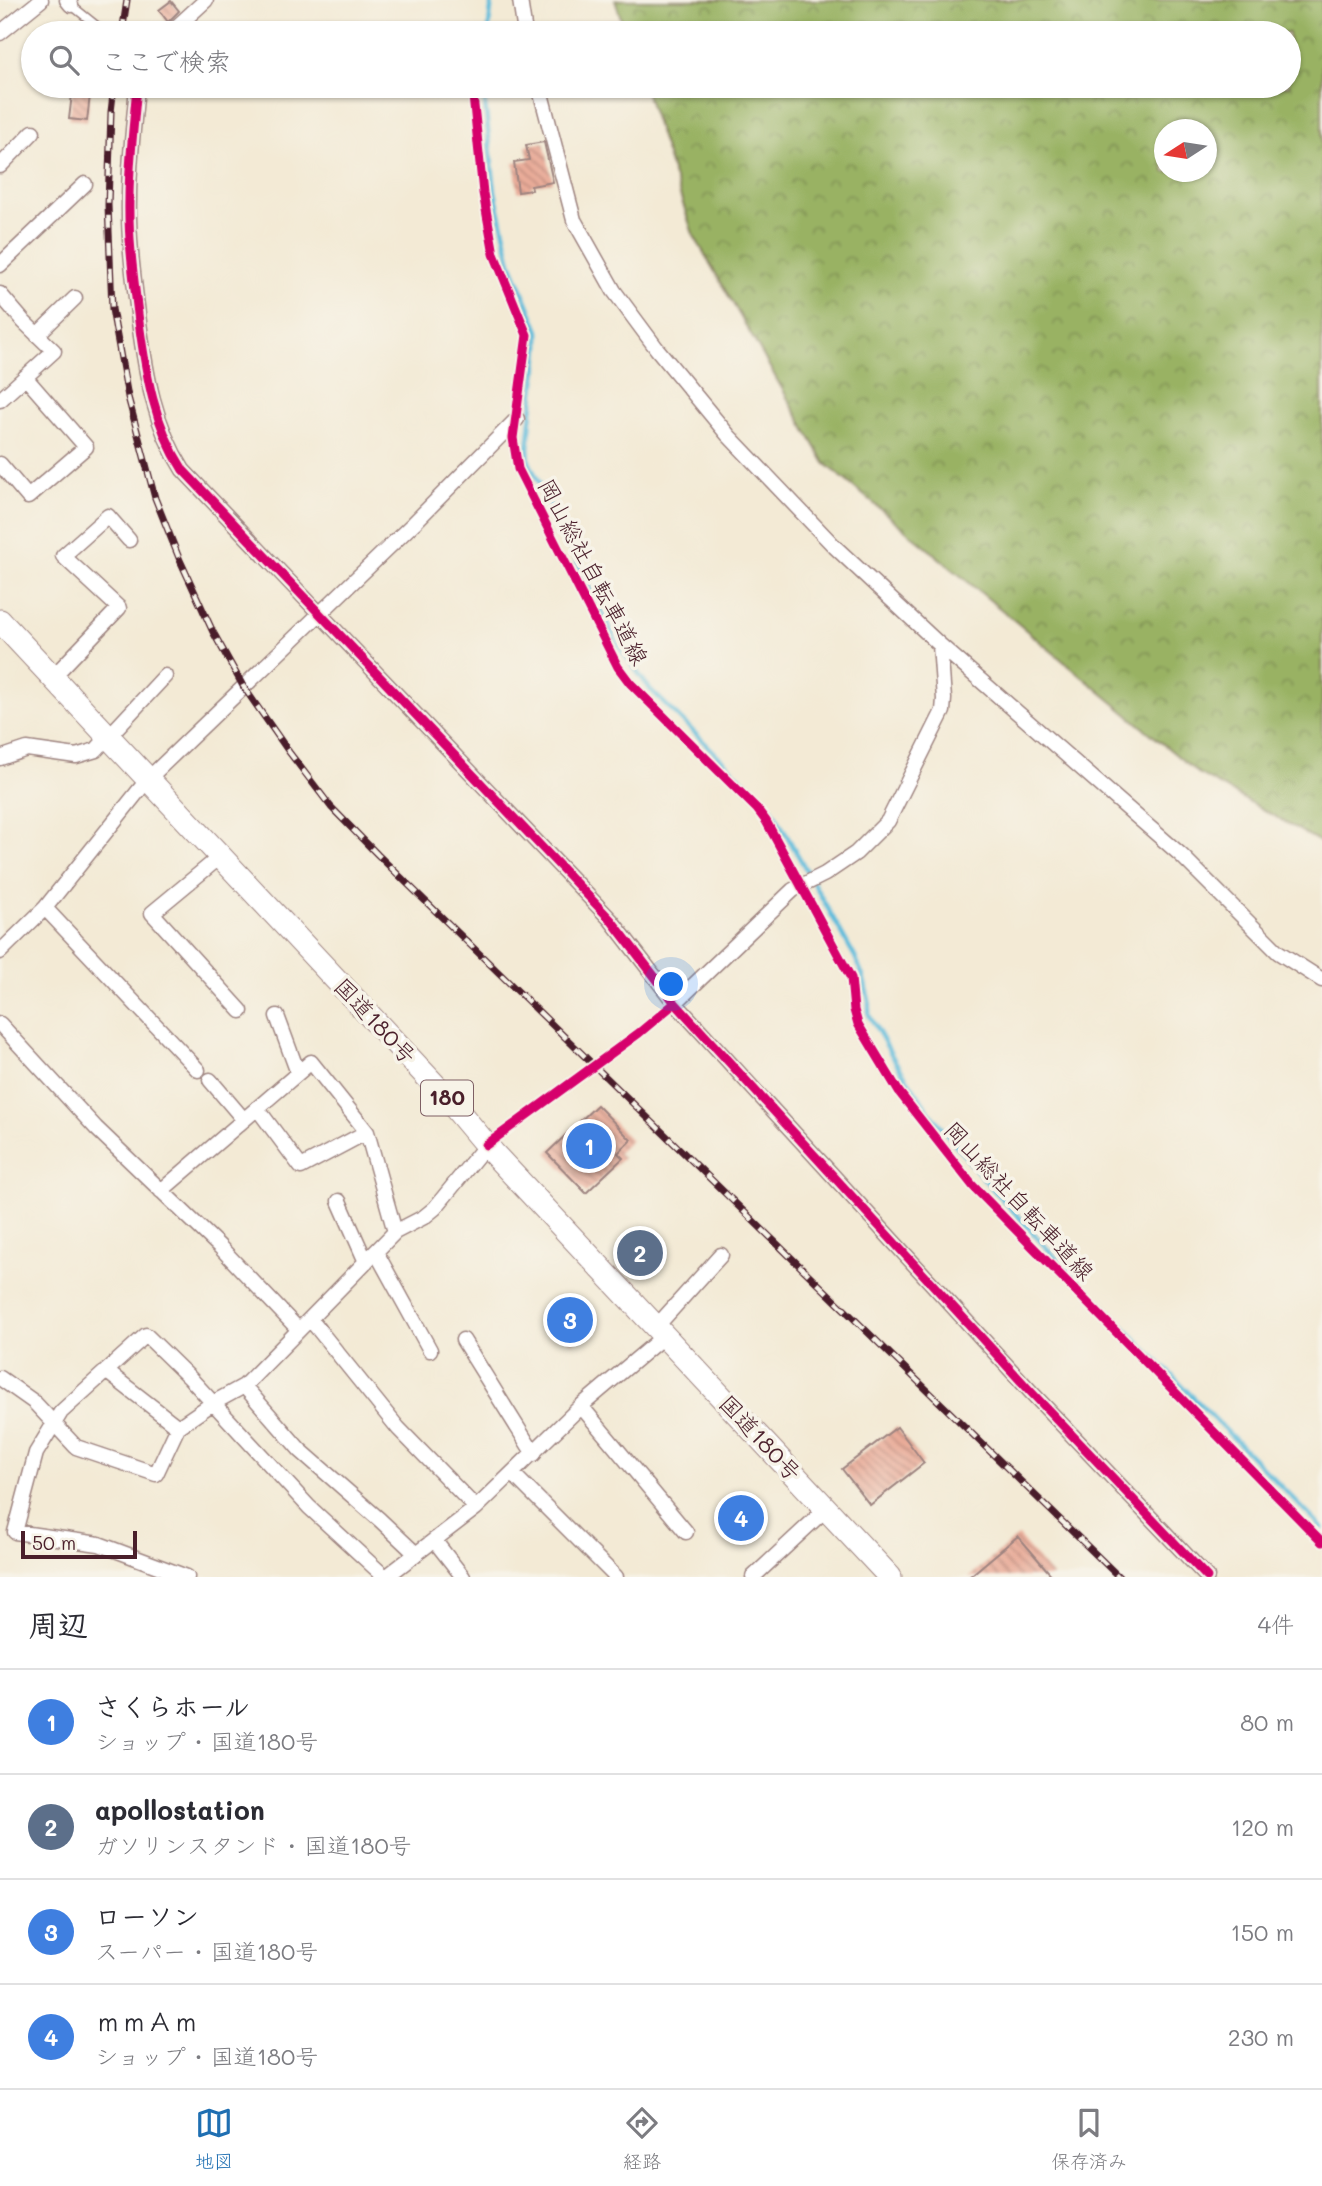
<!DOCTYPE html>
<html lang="ja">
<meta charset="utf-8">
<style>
body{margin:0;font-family:Mali,"Klee One",sans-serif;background:#f2f2f3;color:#2b2b33}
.compass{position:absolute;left:1154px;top:119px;width:63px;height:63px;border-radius:50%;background:#fff;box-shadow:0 2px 5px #0004;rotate:258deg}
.scale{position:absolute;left:21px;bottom:18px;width:116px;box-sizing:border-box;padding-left:7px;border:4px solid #4a1f2b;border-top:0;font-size:19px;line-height:24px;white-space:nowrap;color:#4a1f2b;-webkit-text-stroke:5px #f7f3e8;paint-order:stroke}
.you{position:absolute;left:672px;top:985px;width:24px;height:24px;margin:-18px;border:5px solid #fff;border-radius:50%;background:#1a73e8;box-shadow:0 0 0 10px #1a73e833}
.badge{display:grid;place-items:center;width:46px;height:46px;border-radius:50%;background:#1f6fb2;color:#fff;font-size:23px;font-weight:700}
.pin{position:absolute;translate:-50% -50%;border:4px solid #fff;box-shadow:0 2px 7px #0006}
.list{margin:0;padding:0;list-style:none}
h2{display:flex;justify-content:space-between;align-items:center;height:91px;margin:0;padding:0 28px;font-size:30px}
h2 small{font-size:23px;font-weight:400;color:#7c7c81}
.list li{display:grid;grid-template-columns:46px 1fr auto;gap:21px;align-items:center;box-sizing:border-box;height:105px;padding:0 28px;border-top:2px solid #e1e1e2}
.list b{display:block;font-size:26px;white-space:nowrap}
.list p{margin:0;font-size:23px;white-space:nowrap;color:#7c7c81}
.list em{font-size:23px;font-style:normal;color:#7c7c81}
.icon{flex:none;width:38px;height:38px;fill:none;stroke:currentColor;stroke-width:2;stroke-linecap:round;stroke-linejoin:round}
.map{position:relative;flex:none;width:1322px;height:1577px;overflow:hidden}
.search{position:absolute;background:#fff;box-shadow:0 2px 5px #0004;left:21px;right:21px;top:21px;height:77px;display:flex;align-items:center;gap:18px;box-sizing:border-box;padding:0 24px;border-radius:38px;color:#7c7c81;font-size:26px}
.sheet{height:511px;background:#fff}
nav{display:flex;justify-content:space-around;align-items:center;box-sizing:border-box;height:98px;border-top:2px solid #e1e1e2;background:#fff;font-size:19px;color:#7c7c81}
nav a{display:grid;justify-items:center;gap:4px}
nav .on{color:#1f6fb2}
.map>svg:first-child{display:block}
.forest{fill:url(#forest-crowns);stroke:#726848;stroke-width:2;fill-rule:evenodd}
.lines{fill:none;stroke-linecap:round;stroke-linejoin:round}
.stream{stroke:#5dbcdb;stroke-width:4.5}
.building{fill:url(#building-back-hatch)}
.service-casing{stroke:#9e8480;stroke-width:10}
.minor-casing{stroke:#9e8480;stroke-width:17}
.trunk-casing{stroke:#9e8480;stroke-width:25}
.service{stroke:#fff;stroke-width:7}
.minor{stroke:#fff;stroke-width:14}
.trunk{stroke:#fff;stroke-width:23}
.rail-casing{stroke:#4a1f2b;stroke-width:7}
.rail{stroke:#f7f3e8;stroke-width:4.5;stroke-dasharray:13;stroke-linecap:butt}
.cycleway-casing{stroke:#f7f3e8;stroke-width:13}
.cycleway{stroke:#d6006c;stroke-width:9}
.labels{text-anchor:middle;stroke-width:7;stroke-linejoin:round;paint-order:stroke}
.shield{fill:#f7f3e8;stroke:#7e5f64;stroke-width:2}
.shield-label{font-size:21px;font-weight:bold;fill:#4a1f2b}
.street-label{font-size:23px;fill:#4a1f2b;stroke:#f7f3e8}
</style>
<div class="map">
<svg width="1322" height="1577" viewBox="0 0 1322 1577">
<defs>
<pattern id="forest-crowns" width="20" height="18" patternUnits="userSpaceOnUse" patternTransform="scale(1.75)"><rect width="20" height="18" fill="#99b264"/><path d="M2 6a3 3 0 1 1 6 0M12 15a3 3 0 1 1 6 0" fill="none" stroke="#7f9053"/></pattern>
<pattern id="building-back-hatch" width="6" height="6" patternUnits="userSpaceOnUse" patternTransform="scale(1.75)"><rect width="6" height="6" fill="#e9ac99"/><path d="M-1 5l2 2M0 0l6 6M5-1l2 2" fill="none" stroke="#bf8b7d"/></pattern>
</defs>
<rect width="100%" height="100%" fill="#f7f3e8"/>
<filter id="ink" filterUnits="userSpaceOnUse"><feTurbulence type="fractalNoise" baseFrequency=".0143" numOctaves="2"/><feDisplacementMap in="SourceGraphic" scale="14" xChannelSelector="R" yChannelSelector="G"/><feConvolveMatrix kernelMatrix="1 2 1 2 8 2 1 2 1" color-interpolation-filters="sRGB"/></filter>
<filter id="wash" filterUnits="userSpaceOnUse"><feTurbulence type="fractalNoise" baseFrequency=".00686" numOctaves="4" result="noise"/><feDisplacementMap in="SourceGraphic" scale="28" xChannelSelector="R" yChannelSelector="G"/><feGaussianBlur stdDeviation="1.57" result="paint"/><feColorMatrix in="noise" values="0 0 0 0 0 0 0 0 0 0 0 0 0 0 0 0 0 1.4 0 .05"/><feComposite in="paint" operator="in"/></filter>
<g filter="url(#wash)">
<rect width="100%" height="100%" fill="#f3ead5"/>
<path class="forest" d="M615 0H1322V843L1198 773 825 463 693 234 644 86H1289V33H626ZM1164 130H1206V172H1164Z"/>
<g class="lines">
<path class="stream" d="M488 33 492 0
M483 86 495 192 511 263 539 331V348L528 447 529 462 620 649 650 689 772 809 855 957 863 976 869 1000V1015L895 1061 930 1113 984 1179 1052 1254 1322 1528"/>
</g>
<g id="blocks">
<path class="building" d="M171 1 179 11 168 22 159 10Z
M73 86H91L87 121 69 119Z
M544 142 553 182 531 186 532 190 518 192 514 162 529 160 526 145Z
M597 1105 631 1140 618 1153 623 1158 586 1193 547 1153Z
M568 1297 592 1324 572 1343 547 1316Z
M897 1427 924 1463 870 1505 842 1469Z
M1018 1536 1053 1577H969Z"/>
</g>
</g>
<g filter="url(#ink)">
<use href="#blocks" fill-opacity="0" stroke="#9e8480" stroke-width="2"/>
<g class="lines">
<defs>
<path id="service" d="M71 5 106 33"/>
<path id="minor" d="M67 0 71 5
M520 0 525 33
M0 33 41 0
M170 33 206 0
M137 86C134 123 129 161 129 199 128 240 134 281 139 322 146 374 154 425 183 470L611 920 675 1003 1031 1392 1207 1577
M539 86 574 220 614 291 657 349 728 435 835 547 940 645 1181 855 1278 952 1322 980
M0 166 33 132
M0 265 85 184
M0 294 24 322 54 351 0 400
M37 335 75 298
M0 464 28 497 86 447 25 377
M53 677 119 608 63 556 108 516 129 540
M0 758 27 749 76 756 96 750 165 676
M221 856 152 913 241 1011
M45 908 198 1070
M0 952 45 908 148 779 414 523 517 419
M675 1003 793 890 825 874 856 853 888 821 943 711 944 699 940 645
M277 1016 298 1073
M0 1024 96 1128 220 1247 299 1330
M210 1080 244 1120
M257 1108 301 1167 367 1132
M161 1191 311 1062 367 1132 395 1232
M339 1201 366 1262
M376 1252 430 1350
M310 1319 398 1428 476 1508
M656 1327 721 1255
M463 1340 534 1454
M106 1371 178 1427
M0 1378 34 1402 76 1447 156 1474 178 1427 213 1403 244 1386 395 1232 424 1217 435 1208 486 1145
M244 1386 300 1450 380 1520 416 1554
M581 1406 686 1532
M513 1474 616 1577
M434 1540 463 1577
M187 1577 99 1544 15 1532 36 1453 61 1412 146 1335 190 1378 309 1507 385 1577
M386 1577 476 1508 581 1406 664 1336
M753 1577 826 1509"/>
<path id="trunk" d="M0 621 447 1098 493 1153 890 1577"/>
</defs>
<use href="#service" class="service-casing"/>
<use href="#minor" class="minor-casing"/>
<use href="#trunk" class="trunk-casing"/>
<use href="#service" class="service"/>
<use href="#minor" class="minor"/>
<use href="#trunk" class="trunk"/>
<defs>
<path id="rail" d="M122 33 127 0
M114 86 111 112 108 205 112 309 128 397 155 498 179 558 213 632 243 686 289 752 331 807 378 855 1119 1577"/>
</defs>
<use href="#rail" class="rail-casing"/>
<use href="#rail" class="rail"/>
<defs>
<path id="cycleway" d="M137 86C134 123 129 161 129 199 128 240 134 281 139 322 146 374 154 425 183 470L611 920 675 1003 1031 1392 1207 1577
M472 86 483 193 494 254 527 335 513 438 518 469 618 667 630 683 757 809 766 821 851 978 854 1010 858 1024 899 1092 973 1186 1322 1542
M486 1145 639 1033 675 1003"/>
</defs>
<use href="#cycleway" class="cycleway-casing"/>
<use href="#cycleway" class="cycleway"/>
</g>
</g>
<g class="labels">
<rect class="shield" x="421" y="1080.5" width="52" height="35" rx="5"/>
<g class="shield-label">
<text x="447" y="1105">180</text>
</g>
<g class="street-label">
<text transform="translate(593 572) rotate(62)" y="8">岡山総社自転車道線</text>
<text transform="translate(375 1021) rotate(47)" y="8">国道180号</text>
<text transform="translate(1019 1201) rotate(47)" y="8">岡山総社自転車道線</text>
<text transform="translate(760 1438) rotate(47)" y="8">国道180号</text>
</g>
</g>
</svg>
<svg class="compass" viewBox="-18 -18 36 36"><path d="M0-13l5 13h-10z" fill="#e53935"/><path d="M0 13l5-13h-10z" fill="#7c7c81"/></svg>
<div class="scale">50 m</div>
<div class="you"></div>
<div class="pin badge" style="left:589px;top:1146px;background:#3f7fe0">1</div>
<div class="pin badge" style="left:640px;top:1253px;background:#5c6f8a">2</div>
<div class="pin badge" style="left:570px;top:1320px;background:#3f7fe0">3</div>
<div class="pin badge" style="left:741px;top:1518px;background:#3f7fe0">4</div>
<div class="search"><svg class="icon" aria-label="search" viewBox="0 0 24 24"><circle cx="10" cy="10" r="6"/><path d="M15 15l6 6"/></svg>ここで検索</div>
</div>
<section class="sheet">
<h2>周辺<small>4件</small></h2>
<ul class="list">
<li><span class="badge" style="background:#3f7fe0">1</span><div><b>さくらホール</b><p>ショップ · 国道180号</p></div><em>80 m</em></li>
<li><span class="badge" style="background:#5c6f8a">2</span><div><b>apollostation</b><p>ガソリンスタンド · 国道180号</p></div><em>120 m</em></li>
<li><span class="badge" style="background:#3f7fe0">3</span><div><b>ローソン</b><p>スーパー · 国道180号</p></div><em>150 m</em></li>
<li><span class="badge" style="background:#3f7fe0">4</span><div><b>ｍｍＡｍ</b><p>ショップ · 国道180号</p></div><em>230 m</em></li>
</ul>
</section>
<nav>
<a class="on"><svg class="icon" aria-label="map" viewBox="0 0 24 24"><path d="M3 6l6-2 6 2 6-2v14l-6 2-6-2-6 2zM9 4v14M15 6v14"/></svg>地図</a>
<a><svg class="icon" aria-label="directions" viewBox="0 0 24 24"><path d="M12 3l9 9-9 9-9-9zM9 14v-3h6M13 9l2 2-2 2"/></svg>経路</a>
<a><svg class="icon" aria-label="saved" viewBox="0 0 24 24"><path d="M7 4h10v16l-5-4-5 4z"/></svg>保存済み</a>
</nav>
